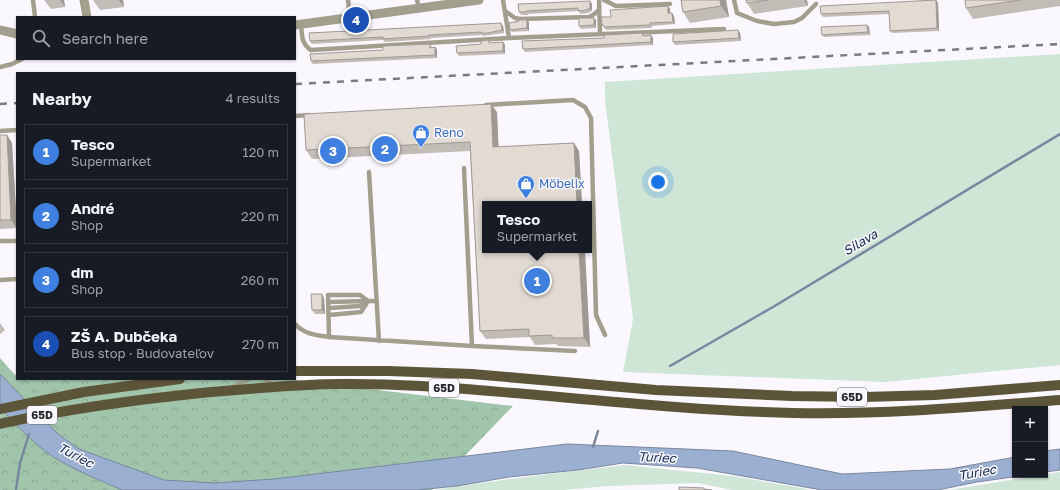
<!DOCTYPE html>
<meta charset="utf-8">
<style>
body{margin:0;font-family:"Golos Text",sans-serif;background:#242831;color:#f1f3f6}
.controls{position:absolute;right:12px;bottom:12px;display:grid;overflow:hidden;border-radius:0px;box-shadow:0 1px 3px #0004}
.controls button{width:36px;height:36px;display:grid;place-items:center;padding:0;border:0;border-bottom:1px solid #363941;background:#171b24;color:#f1f3f6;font:20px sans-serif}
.you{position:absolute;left:658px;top:182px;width:14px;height:14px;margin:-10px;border:3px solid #fff;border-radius:50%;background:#1a73e8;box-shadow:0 0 0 6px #1a73e833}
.badge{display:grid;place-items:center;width:26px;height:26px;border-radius:50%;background:#907e24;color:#fff;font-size:13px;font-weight:700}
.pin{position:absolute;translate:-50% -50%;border:2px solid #fff;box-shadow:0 1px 4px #0006}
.popup{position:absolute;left:482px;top:201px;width:110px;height:52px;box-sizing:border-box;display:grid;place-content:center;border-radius:0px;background:#171b24;filter:drop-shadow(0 1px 3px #0005);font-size:13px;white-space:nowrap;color:#9ea1a6}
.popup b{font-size:15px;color:#f1f3f6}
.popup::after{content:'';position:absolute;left:50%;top:100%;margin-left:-8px;border:8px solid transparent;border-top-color:#171b24}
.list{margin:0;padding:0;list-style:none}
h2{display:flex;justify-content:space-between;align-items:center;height:52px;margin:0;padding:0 16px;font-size:17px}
h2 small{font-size:13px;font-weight:400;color:#9ea1a6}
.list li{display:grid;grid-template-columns:26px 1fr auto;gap:12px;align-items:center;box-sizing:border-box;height:56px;margin:0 8px 8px;padding:0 8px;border:1px solid #363941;border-radius:0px}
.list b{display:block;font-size:15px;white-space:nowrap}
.list p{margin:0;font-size:13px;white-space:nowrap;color:#9ea1a6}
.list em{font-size:13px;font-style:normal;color:#9ea1a6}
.icon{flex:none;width:22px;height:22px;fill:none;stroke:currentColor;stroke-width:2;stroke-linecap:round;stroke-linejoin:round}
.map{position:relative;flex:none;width:1060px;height:490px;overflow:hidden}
.search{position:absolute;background:#171b24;box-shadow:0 1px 3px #0004;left:16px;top:16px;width:280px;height:44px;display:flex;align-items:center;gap:10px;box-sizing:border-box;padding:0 14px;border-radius:0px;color:#9ea1a6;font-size:15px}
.panel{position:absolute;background:#171b24;box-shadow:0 1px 3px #0004;left:16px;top:72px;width:280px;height:308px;border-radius:0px}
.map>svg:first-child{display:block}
.green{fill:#cfe5d5}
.forest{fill:url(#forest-crowns)}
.water{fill:#9bb0d1;stroke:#79879f}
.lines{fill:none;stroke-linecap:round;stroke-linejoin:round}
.stream{stroke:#79879f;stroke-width:2.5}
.service{stroke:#a39f8e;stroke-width:4.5}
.minor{stroke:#a39f8e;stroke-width:9}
.primary{stroke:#5d5539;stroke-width:10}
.rail{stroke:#7d7a7f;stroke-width:2.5;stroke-dasharray:7 7;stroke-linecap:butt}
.wall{fill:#c2bcb6}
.shaded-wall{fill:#9e9994}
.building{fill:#e2dbd4;stroke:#9e9994}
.labels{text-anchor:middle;stroke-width:3;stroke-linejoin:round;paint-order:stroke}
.shield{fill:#fbf7fe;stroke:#68656a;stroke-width:1}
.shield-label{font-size:11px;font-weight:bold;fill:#29272a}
.shop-label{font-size:12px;fill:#366cbe;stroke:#fbf7fe;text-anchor:start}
.water-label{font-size:13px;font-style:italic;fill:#0e2952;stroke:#fbf7fe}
</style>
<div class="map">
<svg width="1060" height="490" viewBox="0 0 1060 490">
<defs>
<pattern id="forest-crowns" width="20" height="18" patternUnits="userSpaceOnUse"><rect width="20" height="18" fill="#a1c5ab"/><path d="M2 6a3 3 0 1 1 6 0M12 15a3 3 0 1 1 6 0" fill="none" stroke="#8ba993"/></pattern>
</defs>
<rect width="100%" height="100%" fill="#fbf7fe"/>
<path class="green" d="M1060 54V365L885 382 623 372 633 319 605 100V82Z
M625 465 732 476 813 490H732L698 483 608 486 563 490H433L510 479Z
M1060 472V490H949Z"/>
<path class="forest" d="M0 358 15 375 17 374V379H285L513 406 432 490H0Z"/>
<path class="water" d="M0 374 58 434 79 449 164 480 215 483 274 479 567 444 733 451 842 474 950 469 1015 457V475H1027L977 482 938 490H822L697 468 623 463 578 470 509 477 457 486 417 490H122C100 480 76 471 55 458 34 445 17 425 0 408Z
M1060 449V470L1045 472V451Z"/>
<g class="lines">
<path class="stream" d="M670 366 773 307 1060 134
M593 447 598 431
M16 490 20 463 29 434"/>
<path class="service" d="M33 0 35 17
M348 0 350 17
M417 0 419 8
M503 0 509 38
M599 0 600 34
M604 0 616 6 670 4
M734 0 737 13 757 21 774 24 794 22 802 18 816 4
M505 11 515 18 520 19 589 17 593 15 599 10
M301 24C302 34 301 44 311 50L509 38 724 29
M0 67 12 64 22 59
M486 105 573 100 585 107 591 118 596 315 605 335
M295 116 309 115
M0 131 17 130
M369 172 379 341
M0 241H17
M0 280 17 279
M328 302 368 301
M329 308 360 306 365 303
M329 315 361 312 368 301
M295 324C304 334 316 335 329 337L472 346 464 168
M329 337 328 295H360L368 301H377
M472 346 575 351
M266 379 273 386
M233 387 249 379"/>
<path class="minor" d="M84 0 87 17
M295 25 479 0
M0 30 17 34"/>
<path class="primary" d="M295 371H388L472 374 656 390 792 396 864 397 935 395 1060 385
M0 409 84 392 180 379
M0 424C69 408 141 399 211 392 254 389 297 384 339 384 402 383 464 389 526 394 615 402 704 411 793 413 882 415 971 407 1060 400"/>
<path class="rail" d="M295 84 1060 44
M0 104 17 103"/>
</g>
<path class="wall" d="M44 0H64L65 7 51 9Z
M93 0H123L124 7 100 10Z
M681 0H726L729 17 690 23 683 12Z
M746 0H807L808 6 754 14 747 3Z
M965 0H1060V6L973 19 966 8Z
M590 1 592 4V11L588 13 580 14 579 11 528 14V15H521L519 12Z
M938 3 939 31 892 33 890 31 889 14 823 17 821 14Z
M668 6 670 9V13L674 16 675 24 652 26V28L606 30 602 25 611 17Z
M527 20 529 22V31L512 32 510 30Z
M596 20V28L581 29 579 26Z
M867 25 869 27 870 35 824 37 822 35Z
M503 26 504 33 483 36 482 35 431 38V39L385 42 383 40 312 44 310 41Z
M738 30 740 33 741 41 675 45 673 42Z
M644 36 653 38V45L525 52 523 49Z
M503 42 505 45V54L459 56 457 53 490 43Z
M430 44 432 48 435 47 437 50V58L313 64 311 61Z
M497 112 498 147 574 143 579 151 590 347 558 346 556 344 535 345 530 337 486 339 480 331 470 151 312 159 306 150Z
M0 135H7L12 143 17 228 0 229Z
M324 298 325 314H315L312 310Z
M0 323 5 330 0 334Z"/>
<path class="shaded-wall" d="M60 0H64L65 7Z
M119 0H123L124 7Z
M720 0H726L729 17 721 6Z
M804 0H807L808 6Z
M936 0 938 3 939 31 937 28Z
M590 1 592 4V11L590 8Z
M668 6 670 9V16L668 13Z
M672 13 674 16 675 24 673 22Z
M594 18 596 20V28L594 25Z
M527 20 529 22V31L527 28Z
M501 23 503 26 504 33 502 30Z
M867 25 869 27 870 35 868 32Z
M738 30 740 33 741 41 739 38Z
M651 35 653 38V45L651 42Z
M503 42 505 45V54L503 51Z
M435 47 437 50V58L435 55Z
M491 104 497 112 499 155 493 147Z
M7 135 12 143 17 228 11 220Z
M574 143 579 151 582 204H577Z
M579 250H585L590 347 584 338Z
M322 294 324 298 325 314 322 310Z"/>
<path class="building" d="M681 0H720L721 6 683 12Z
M746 0H769L747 3Z
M936 0 937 28 890 31 889 11 821 14 820 6Z
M965 0H1021L966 8Z
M590 1V8L586 10 578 11V8L526 11V12H519L518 4Z
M668 6V13H672L673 22 650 23V25L604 27 603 25H602L601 17H611L610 10Z
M579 18H594V25L579 26Z
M519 20H527V28L510 30 509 23 519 21Z
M501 23 502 30 488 33H481V32L429 35V36L383 39V37L310 41 309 33Z
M867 25 868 32 822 35 821 27Z
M738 30 739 38 673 42V34Z
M642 33 643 36 651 35V42L523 49 522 41 604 38V35Z
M488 40 489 43 503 42V51L457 53 456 46 481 44V41Z
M430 44V48L435 47V55L311 61 310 54 383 50V46Z
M491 104 493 147 574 143 577 204H485V250H579L584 338H552V335L529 336V329L480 331 470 142 306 150 304 114Z
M0 135H7L11 220H0Z
M311 294H322V310H312Z
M679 487 704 488V489L712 490H679Z"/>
<defs>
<symbol id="shop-pin" viewBox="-11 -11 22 30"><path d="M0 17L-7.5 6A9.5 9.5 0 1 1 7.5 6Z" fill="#3f7fe0" stroke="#fbf7fe"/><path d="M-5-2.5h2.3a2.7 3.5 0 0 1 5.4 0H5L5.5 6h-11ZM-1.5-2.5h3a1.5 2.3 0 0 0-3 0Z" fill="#fff"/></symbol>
</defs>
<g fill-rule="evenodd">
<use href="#shop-pin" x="411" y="123" width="20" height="27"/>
<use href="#shop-pin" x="516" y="174" width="20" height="27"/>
</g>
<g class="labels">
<g class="shield">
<rect x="429" y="379" width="30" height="18" rx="3"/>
<rect x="837" y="388" width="30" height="18" rx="3"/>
<rect x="27" y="406" width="30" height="18" rx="3"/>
</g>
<g class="shield-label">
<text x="444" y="392">65D</text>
<text x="852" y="401">65D</text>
<text x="42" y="419">65D</text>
</g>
<g class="shop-label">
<text x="434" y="137">Reno</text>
<text x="539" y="188">Möbelix</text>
</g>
<g class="water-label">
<text transform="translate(860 242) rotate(-31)" y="5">Silava</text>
<text transform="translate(76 455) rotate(28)" y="5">Turiec</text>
<text transform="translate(657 457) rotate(3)" y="5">Turiec</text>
<text transform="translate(977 472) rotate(-10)" y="5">Turiec</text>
</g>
</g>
</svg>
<div class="controls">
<button>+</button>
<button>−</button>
</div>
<div class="you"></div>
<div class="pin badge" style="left:537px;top:281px;background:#3f7fe0">1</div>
<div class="popup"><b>Tesco</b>Supermarket</div>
<div class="pin badge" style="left:385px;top:149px;background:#3f7fe0">2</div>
<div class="pin badge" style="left:333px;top:151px;background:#3f7fe0">3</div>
<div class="pin badge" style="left:356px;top:20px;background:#1a4fb4">4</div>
<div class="search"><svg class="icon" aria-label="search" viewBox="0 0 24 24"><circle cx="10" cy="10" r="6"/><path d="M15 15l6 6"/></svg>Search here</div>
<section class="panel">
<h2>Nearby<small>4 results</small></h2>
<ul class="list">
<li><span class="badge" style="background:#3f7fe0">1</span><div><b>Tesco</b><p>Supermarket</p></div><em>120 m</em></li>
<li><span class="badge" style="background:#3f7fe0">2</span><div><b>André</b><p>Shop</p></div><em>220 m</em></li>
<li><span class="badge" style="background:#3f7fe0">3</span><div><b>dm</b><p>Shop</p></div><em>260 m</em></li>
<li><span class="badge" style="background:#1a4fb4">4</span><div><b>ZŠ A. Dubčeka</b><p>Bus stop · Budovateľov</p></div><em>270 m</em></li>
</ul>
</section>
</div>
